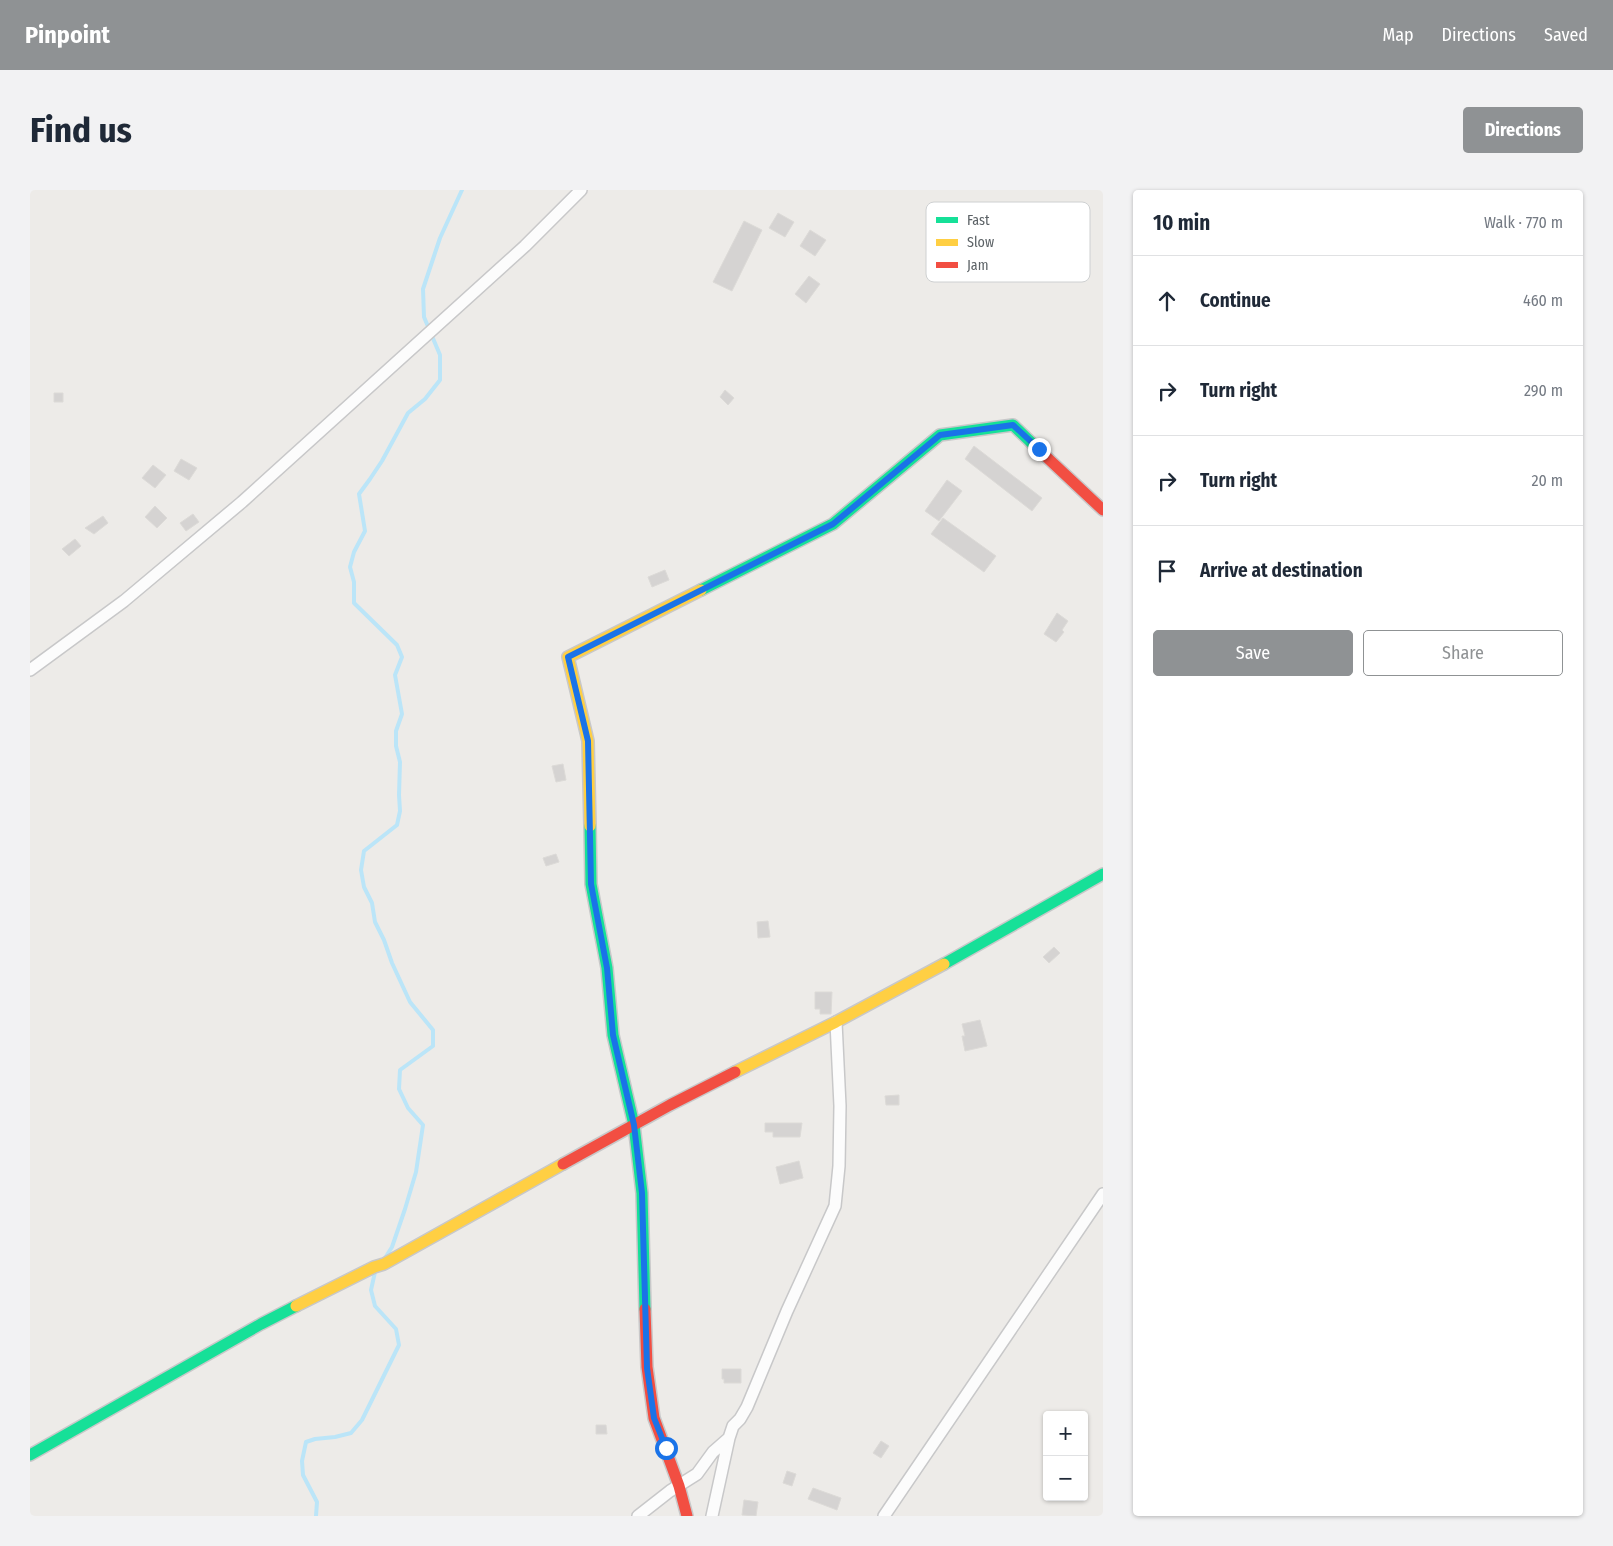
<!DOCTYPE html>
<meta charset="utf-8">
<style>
body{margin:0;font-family:"Fira Sans Condensed",sans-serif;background:#f2f2f3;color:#1f2937}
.controls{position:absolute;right:15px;bottom:15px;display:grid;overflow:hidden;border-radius:5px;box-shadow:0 1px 4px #0004}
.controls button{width:45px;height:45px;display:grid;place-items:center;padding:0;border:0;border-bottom:1px solid #e0e1e3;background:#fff;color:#1f2937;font:25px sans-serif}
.stop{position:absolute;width:15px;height:15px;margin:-11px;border:4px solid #1a73e8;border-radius:50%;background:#fff}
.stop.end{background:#1a73e8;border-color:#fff;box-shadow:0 1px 5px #0008}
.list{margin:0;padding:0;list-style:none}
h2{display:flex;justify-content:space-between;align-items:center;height:65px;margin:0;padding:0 20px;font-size:21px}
h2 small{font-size:16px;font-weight:400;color:#747a83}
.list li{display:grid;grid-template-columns:32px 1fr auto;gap:15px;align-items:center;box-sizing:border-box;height:90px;padding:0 20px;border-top:1px solid #e0e1e3}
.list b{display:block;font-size:19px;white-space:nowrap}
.list em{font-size:16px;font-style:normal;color:#747a83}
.actions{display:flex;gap:10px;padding:15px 20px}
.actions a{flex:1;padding:11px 0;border:1px solid #8f9294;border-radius:5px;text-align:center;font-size:18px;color:#8f9294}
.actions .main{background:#8f9294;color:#fff}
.icon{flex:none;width:28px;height:28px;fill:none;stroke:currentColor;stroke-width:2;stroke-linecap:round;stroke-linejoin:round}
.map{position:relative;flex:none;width:1073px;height:1326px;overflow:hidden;border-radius:5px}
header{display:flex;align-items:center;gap:30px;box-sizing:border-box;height:70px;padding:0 25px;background:#8f9294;color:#fff}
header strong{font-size:24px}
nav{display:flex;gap:28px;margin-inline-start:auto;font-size:18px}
.intro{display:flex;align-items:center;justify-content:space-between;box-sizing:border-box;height:120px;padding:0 30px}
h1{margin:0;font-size:35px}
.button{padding:12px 22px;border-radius:5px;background:#8f9294;color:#fff;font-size:18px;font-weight:700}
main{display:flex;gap:30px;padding:0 30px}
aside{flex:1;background:#fff;border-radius:5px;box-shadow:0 1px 4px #0004}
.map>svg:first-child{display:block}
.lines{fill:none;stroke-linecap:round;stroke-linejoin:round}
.stream{stroke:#bbe5f8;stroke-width:4}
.building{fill:#d5d3d2;stroke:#dcdad7}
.street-casing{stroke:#c8c8c9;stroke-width:14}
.fast-casing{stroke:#c8c8c9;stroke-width:14}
.slow-casing{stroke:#c8c8c9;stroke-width:14}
.jam-casing{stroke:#c8c8c9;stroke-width:14}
.street{stroke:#fcfcfc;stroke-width:11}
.fast{stroke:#16e098;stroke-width:11}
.slow{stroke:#ffcf43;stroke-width:11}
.jam{stroke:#f24e42;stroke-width:11}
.route{stroke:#1a73e8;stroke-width:6}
.key{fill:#fff;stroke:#ced0d1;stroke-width:1}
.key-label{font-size:14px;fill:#5c6266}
</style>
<header>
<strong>Pinpoint</strong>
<nav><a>Map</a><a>Directions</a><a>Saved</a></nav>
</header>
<div class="intro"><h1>Find us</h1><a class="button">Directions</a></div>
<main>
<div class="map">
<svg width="1073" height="1326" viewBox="0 0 1073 1326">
<rect width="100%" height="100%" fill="#edebe8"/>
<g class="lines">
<path class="stream" d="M355 1068 362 1057 375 1019 386 982 393 935 378 918 369 899 370 880 403 856V840L380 812 362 773 354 750 345 732 342 713 334 697 331 680 334 661 367 635 370 621 369 605 370 572 366 556V541L372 524 365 485 372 467 367 455 324 413V392L320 377 324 362 335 341 329 304 340 289 352 271 378 223 395 209 410 190V165L394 127 393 99 410 48 432 0
M286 1326 287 1312 273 1285 272 1271 276 1252 285 1249 305 1247 321 1243 332 1230 369 1155 366 1139 345 1116 341 1100 345 1082"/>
</g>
<path class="building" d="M748 23 764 32 755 47 739 38Z
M714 31 732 40 702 101 683 92Z
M780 40 796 50 785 66 770 56Z
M779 86 790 94 776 113 765 104Z
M695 200 704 208 698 215 690 207Z
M24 203H33V212H24Z
M944 256 1012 308 1002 321 935 269Z
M151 269 167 278 159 290 144 281Z
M123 275 136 285 125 298 112 288Z
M917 290 932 301 909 331 895 321Z
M125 316 137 328 127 338 115 327Z
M163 324 169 332 156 341 150 333Z
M73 326 78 333 64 344 55 338Z
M913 328 966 366 954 382 901 344Z
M45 349 51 356 39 366 32 359Z
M635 380 639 390 622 397 618 387Z
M1027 423 1038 431 1032 440 1034 442 1026 452 1014 444Z
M533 574 536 590 526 592 522 576Z
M526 664 529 672 516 676 513 668Z
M738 731 740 747 728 748 727 732Z
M1024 757 1030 763 1019 773 1013 767Z
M785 802H802L801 824H790V819H785Z
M950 830 957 856 935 861 932 846H935L932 834Z
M869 905V915H856L855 906Z
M735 933H772L770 947H743V942H735Z
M769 971 773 988 750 994 746 977Z
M692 1179H711V1193H694V1189H692Z
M566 1235H576L577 1244H566Z
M851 1251 859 1256 851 1268 843 1263Z
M757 1281 766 1284 762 1296 753 1293Z
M783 1298 811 1308 807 1320 778 1309Z
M714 1310 728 1312 726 1326 712 1325Z"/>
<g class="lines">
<defs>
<path id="street" d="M0 480 94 411 212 312 495 56 551 0
M608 1326 640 1301 667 1284 683 1262 699 1248 703 1236 710 1229 717 1217 757 1121 805 1016 809 976 810 916 806 832
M682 1326 699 1248
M854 1326 1073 1004"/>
<path id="fast" d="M671 400 803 334 910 245 983 235 1009 260
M560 636 561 694 577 778 583 845 604 935 612 1003 615 1119
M914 774 1073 684
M0 1265 231 1134 266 1116"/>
<path id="slow" d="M560 636 558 551 538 467 671 400
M705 882 806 832 914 774
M266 1116 344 1077 354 1074 533 974"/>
<path id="jam" d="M1009 260 1073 320
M533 974 640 915 705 882
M615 1119 617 1177 624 1228 649 1296 657 1326"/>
</defs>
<use href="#street" class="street-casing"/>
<use href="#fast" class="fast-casing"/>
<use href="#slow" class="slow-casing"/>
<use href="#jam" class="jam-casing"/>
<use href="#street" class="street"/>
<use href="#fast" class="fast"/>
<use href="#slow" class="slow"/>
<use href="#jam" class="jam"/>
</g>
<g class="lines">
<path class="route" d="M636 1258 624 1228 617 1178 612 1003 604 935 583 845 577 778 561 694 558 551 538 467 803 334 910 245 983 235 1009 259"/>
</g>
<rect x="896" y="12" width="164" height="80" rx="8" class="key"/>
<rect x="906" y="27" width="22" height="6" fill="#16e098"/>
<rect x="906" y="49" width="22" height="7" fill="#ffcf43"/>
<rect x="906" y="72" width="22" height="6" fill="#f24e42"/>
<g class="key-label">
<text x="937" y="35">Fast</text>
<text x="937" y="57">Slow</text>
<text x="937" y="80">Jam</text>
</g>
</svg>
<div class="controls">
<button>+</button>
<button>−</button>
</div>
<div class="stop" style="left:636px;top:1258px"></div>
<div class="stop end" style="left:1009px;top:259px"></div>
</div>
<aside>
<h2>10 min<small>Walk · 770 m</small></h2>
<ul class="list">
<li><svg class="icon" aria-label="ahead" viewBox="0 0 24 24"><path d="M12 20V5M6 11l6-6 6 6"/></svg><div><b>Continue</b></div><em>460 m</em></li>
<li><svg class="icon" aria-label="right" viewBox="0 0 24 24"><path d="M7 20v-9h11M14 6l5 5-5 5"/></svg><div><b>Turn right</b></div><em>290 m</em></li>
<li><svg class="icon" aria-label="right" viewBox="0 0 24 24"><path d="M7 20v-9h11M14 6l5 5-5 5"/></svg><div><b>Turn right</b></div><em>20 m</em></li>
<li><svg class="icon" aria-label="arrive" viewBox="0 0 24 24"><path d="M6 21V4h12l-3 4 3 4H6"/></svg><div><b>Arrive at destination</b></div></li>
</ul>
<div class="actions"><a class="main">Save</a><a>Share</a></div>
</aside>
</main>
